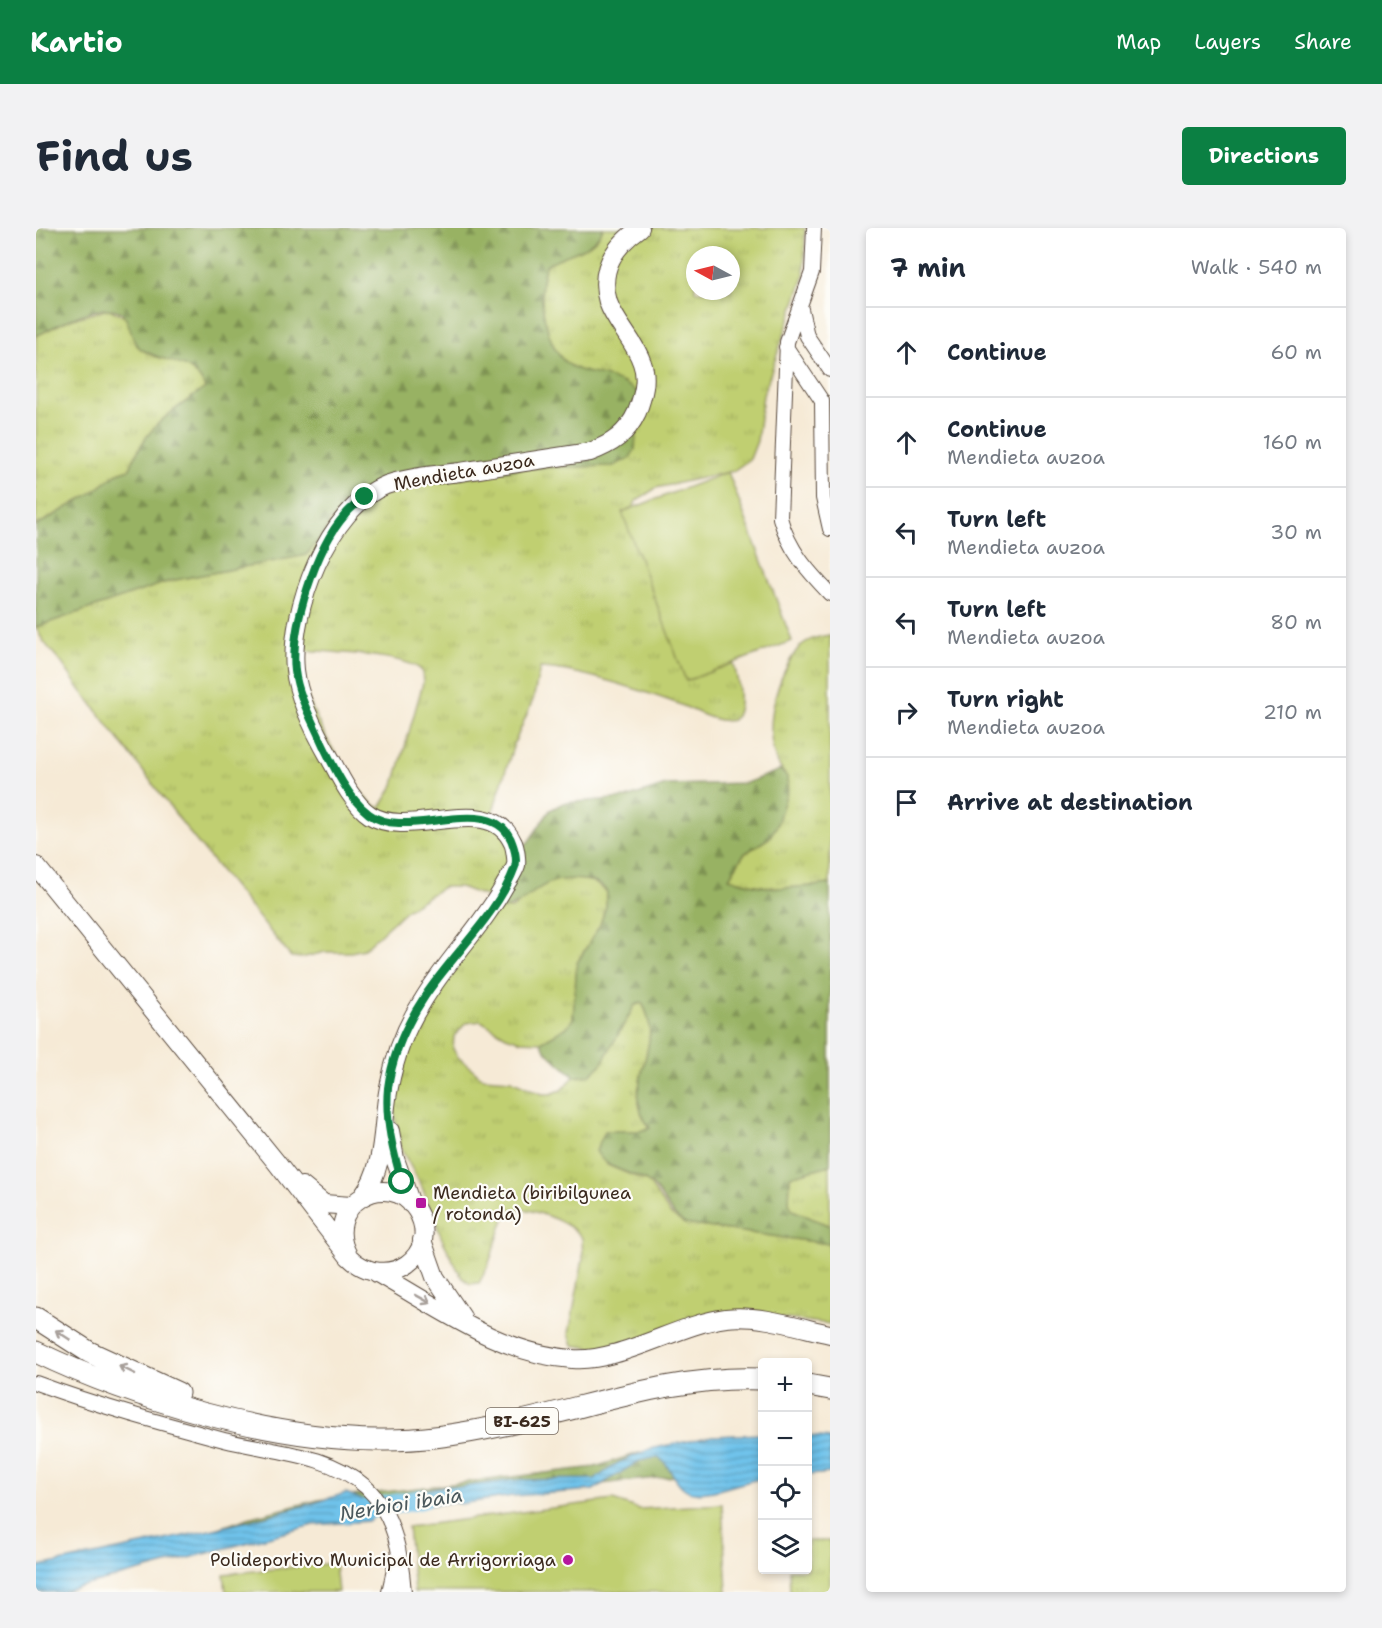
<!DOCTYPE html>
<meta charset="utf-8">
<style>
body{margin:0;font-family:"Shantell Sans",sans-serif;background:#f2f2f3;color:#1f2937}
.controls{position:absolute;right:18px;bottom:18px;display:grid;overflow:hidden;border-radius:6px;box-shadow:0 3px 9px #0003}
.controls button{width:54px;height:54px;display:grid;place-items:center;padding:0;border:0;border-bottom:2px solid #e0e1e3;background:#fff;color:#1f2937;font:30px sans-serif}
.compass{position:absolute;left:650px;top:18px;width:54px;height:54px;border-radius:50%;background:#fff;box-shadow:0 3px 9px #0003;rotate:277deg}
.stop{position:absolute;width:18px;height:18px;margin:-14px;border:4px solid #0b8043;border-radius:50%;background:#fff}
.stop.end{background:#0b8043;border-color:#fff;box-shadow:0 2px 6px #0008}
.list{margin:0;padding:0;list-style:none}
h2{display:flex;justify-content:space-between;align-items:center;height:78px;margin:0;padding:0 24px;font-size:26px}
h2 small{font-size:20px;font-weight:400;color:#747a83}
.list li{display:grid;grid-template-columns:39px 1fr auto;gap:18px;align-items:center;box-sizing:border-box;height:90px;padding:0 24px;border-top:2px solid #e0e1e3}
.list b{display:block;font-size:22px;white-space:nowrap}
.list p{margin:0;font-size:20px;white-space:nowrap;color:#747a83}
.list em{font-size:20px;font-style:normal;color:#747a83}
.icon{flex:none;width:33px;height:33px;fill:none;stroke:currentColor;stroke-width:2;stroke-linecap:round;stroke-linejoin:round}
.map{position:relative;flex:none;width:794px;height:1364px;overflow:hidden;border-radius:6px}
header{display:flex;align-items:center;gap:36px;box-sizing:border-box;height:84px;padding:0 30px;background:#0b8043;color:#fff}
header strong{font-size:28px}
nav{display:flex;gap:33px;margin-inline-start:auto;font-size:21px}
.intro{display:flex;align-items:center;justify-content:space-between;box-sizing:border-box;height:144px;padding:0 36px}
h1{margin:0;font-size:42px}
.button{padding:15px 27px;border-radius:6px;background:#0b8043;color:#fff;font-size:21px;font-weight:700}
main{display:flex;gap:36px;padding:0 36px}
aside{flex:1;background:#fff;border-radius:6px;box-shadow:0 3px 9px #0003}
.map>svg:first-child{display:block}
.grass{fill:url(#grass-tufts);stroke:#7e7c48;stroke-width:1.5;fill-rule:evenodd}
.forest{fill:url(#forest-firs);stroke:#6a6e40;stroke-width:1.5}
.garden{fill:#c0cf71;stroke:#7e7c48;stroke-width:1.5}
.water{fill:url(#water-rules);stroke:#557684;stroke-width:1.5}
.lines{fill:none;stroke-linecap:round;stroke-linejoin:round}
.river{stroke:#6fc3eb;stroke-width:20}
.street-casing{stroke:#57473a;stroke-width:16}
.secondary-casing{stroke:#57473a;stroke-width:20}
.primary-casing{stroke:#57473a;stroke-width:23}
.street{stroke:#fff;stroke-width:14}
.secondary{stroke:#fff;stroke-width:18}
.primary{stroke:#fff;stroke-width:21}
.oneway{stroke:#a79f9a}
.route{stroke:#0b8043;stroke-width:8}
.poi-dot{fill:#b5179e;stroke:#fdfcf7;stroke-width:2}
.labels{text-anchor:middle;stroke-width:4.5;stroke-linejoin:round;paint-order:stroke}
.shield{fill:#fdfcf7;stroke:#75695f;stroke-width:1.5}
.shield-label{font-size:16px;font-weight:bold;fill:#3b2a1e}
.street-label{font-size:18px;fill:#3b2a1e;stroke:#fdfcf7}
.poi-label{font-size:18px;fill:#3b2a1e;stroke:#fdfcf7;text-anchor:start}
.water-label{font-size:20px;font-style:italic;fill:#4b585c;stroke:#fdfcf7}
</style>
<header>
<strong>Kartio</strong>
<nav><a>Map</a><a>Layers</a><a>Share</a></nav>
</header>
<div class="intro"><h1>Find us</h1><a class="button">Directions</a></div>
<main>
<div class="map">
<svg width="794" height="1364" viewBox="0 0 794 1364">
<defs>
<pattern id="grass-tufts" width="24" height="20" patternUnits="userSpaceOnUse" patternTransform="scale(1.5)"><rect width="24" height="20" fill="#c0cf71"/><path d="M3 7l-1-3M5 7V3M7 7l1-3M15 17l-1-3M17 17v-4M19 17l1-3" fill="none" stroke="#a6b261"/></pattern>
<pattern id="forest-firs" width="22" height="20" patternUnits="userSpaceOnUse" patternTransform="scale(1.5)"><rect width="22" height="20" fill="#98b263"/><path d="M5 1l3.5 6h-7zM16 11l3.5 6h-7z" fill="#7d9151"/></pattern>
<pattern id="water-rules" width="6" height="5" patternUnits="userSpaceOnUse" patternTransform="scale(1.5)"><rect width="6" height="5" fill="#6fc3eb"/><path d="M0 2.5h6" fill="none" stroke="#5c9fbe"/></pattern>
</defs>
<rect width="100%" height="100%" fill="#fdfcf7"/>
<filter id="ink" filterUnits="userSpaceOnUse"><feTurbulence type="fractalNoise" baseFrequency=".0167" numOctaves="2"/><feDisplacementMap in="SourceGraphic" scale="12" xChannelSelector="R" yChannelSelector="G"/><feConvolveMatrix kernelMatrix="1 2 1 2 8 2 1 2 1" color-interpolation-filters="sRGB"/></filter>
<filter id="wash" filterUnits="userSpaceOnUse"><feTurbulence type="fractalNoise" baseFrequency=".008" numOctaves="4" result="noise"/><feDisplacementMap in="SourceGraphic" scale="24" xChannelSelector="R" yChannelSelector="G"/><feGaussianBlur stdDeviation="1.35" result="paint"/><feColorMatrix in="noise" values="0 0 0 0 0 0 0 0 0 0 0 0 0 0 0 0 0 1.4 0 .05"/><feComposite in="paint" operator="in"/></filter>
<g filter="url(#wash)">
<rect width="100%" height="100%" fill="#f6ead6"/>
<path class="grass" d="M567 0H769L768 49 727 167 721 213 714 231 697 243 620 260 600 273 595 286 697 433C701 448 709 479 697 492 679 496 657 481 640 475 604 462 541 441 504 440L497 472 478 516 455 589 483 622 454 670 424 659H407L370 682 328 721 315 724H289L265 730 255 729 157 609 53 472C41 460 35 447 25 434 15 422 5 413 0 399L134 353 270 327 288 305 294 292 353 261 488 240 577 238 593 230 599 221 589 155C571 150 537 146 524 131 506 112 501 60 510 37 529 25 558 23 567 0ZM659 27H695V63H659ZM264 422C287 424 373 426 386 443L387 455 358 557 344 580C320 571 283 498 273 473 267 458 266 438 264 422Z
M73 81 89 89C95 98 95 111 103 119 123 138 155 125 169 160 133 186 110 197 94 241L82 245 56 265 0 298V108L32 92Z
M794 407V656C755 661 730 663 693 650L708 626 733 610 740 599 751 549C722 517 737 454 761 422 768 412 783 408 794 407Z
M527 649 556 653 571 664 570 678 564 697 541 735 537 791 530 800 505 814 485 813 470 808 445 793 430 795 418 808 417 821 422 829 447 850 475 852 506 866H515L525 862 538 849 553 847 564 838 599 777 606 775C632 819 581 858 614 900L604 903 569 904 571 937 612 954 635 987 649 996 793 1016 794 1096 725 1088 559 1121 537 1117 533 1105 547 1031 546 1010C535 994 489 976 471 982L452 1038 443 1055 434 1056 425 1048 406 1011 386 959 364 919 357 875 376 793 457 680 476 681 504 658Z
M794 937V998L756 982 753 974 754 948Z
M772 1313H794V1364H754L753 1342H772Z"/>
<path class="forest" d="M0 0H567C558 23 529 25 510 37 503 55 505 73 509 92 526 163 555 131 600 163L602 177 599 221 594 230 577 238 488 240 352 261 294 292 288 305 270 327 134 353 0 399V298L56 265 82 245 94 241C110 197 133 186 169 160 158 131 128 136 105 121 90 111 98 81 73 81 51 81 19 98 0 108Z
M744 542 751 549 752 562 740 599 733 610 708 626 693 650C730 663 755 661 794 656V937L754 948 753 974 756 982 794 998 793 1016 649 996C629 983 628 965 612 954 594 942 570 943 560 923L569 903H604L614 900C581 858 632 819 606 775L599 777 564 838 553 847 538 849C527 835 512 831 505 814L530 800 537 791 541 735 564 697 570 678 571 664C565 655 557 653 547 652 496 646 498 678 462 682L454 670 461 645 493 613 514 582 527 575 590 570 630 557 710 555Z
M679 1208 726 1239 299 1284 163 1307 212 1290 282 1272 559 1239 603 1225Z"/>
<path class="garden" d="M692 244 756 413 650 453 586 284Z
M577 1272 603 1281 686 1276 691 1364H378L372 1299Z
M299 1335 302 1364H190L188 1346Z"/>
<path class="water" d="M726 1206V1251C705 1252 667 1273 649 1261 637 1253 635 1237 622 1229L603 1233 557 1262 476 1268 424 1276 416 1274 364 1282 357 1268 409 1258 425 1259 477 1252 559 1251 582 1235 614 1221 677 1208Z
M772 1208 794 1210V1245L772 1247Z
M310 1265 327 1272 338 1288 332 1293 277 1297 25 1364H0V1339C104 1317 209 1298 310 1265Z"/>
<g class="lines">
<path class="river" d="M309 1285 386 1271"/>
</g>
</g>
<g filter="url(#ink)">
<g class="lines">
<defs>
<path id="street" d="M778 0 776 44 751 114 744 290C753 322 771 342 794 366
M765 81 771 108 794 142
M750 119 786 173 787 270 794 301
M0 1155C62 1178 125 1195 188 1212 236 1224 292 1225 330 1259 359 1286 365 1327 368 1364
M353 1364 360 1333"/>
<path id="secondary" d="M0 638 240 934 313 1029C350 1066 407 1027 381 983 353 937 283 978 313 1029
M354 903 359 931 375 976
M266 958 288 976 315 978
M327 968C351 935 345 897 353 859 359 828 369 800 386 774 410 733 446 699 469 657 472 652 478 644 480 637 481 633 479 619 477 615 454 562 375 613 334 587 318 577 304 549 295 532 280 506 262 471 259 442 253 383 292 280 350 257 373 249 400 247 424 244 467 237 510 231 554 224 576 216 591 206 601 184 607 168 612 151 606 135 599 113 579 95 572 74 562 41 579 18 604 0
M386 1012 399 1049 426 1089
M341 1045C402 1079 464 1126 536 1131 583 1135 642 1096 690 1090 723 1086 762 1099 794 1106"/>
<path id="primary" d="M0 1090 53 1124 142 1165
M0 1124C98 1171 233 1211 342 1212 384 1213 427 1206 468 1197 554 1179 637 1147 726 1151
M772 1157 794 1161"/>
</defs>
<use href="#street" class="street-casing"/>
<use href="#secondary" class="secondary-casing"/>
<use href="#primary" class="primary-casing"/>
<use href="#street" class="street"/>
<use href="#secondary" class="secondary"/>
<use href="#primary" class="primary"/>
</g>
<defs><path id="oneway-shaft" d="M-6 0H5M1.5-3L5.5 0L1.5 3" fill="none" stroke-width="1.6" stroke-linecap="round" stroke-linejoin="round" transform="scale(1.5)"/></defs>
<g class="oneway">
<use href="#oneway-shaft" transform="translate(387 1071) rotate(29)"/>
<use href="#oneway-shaft" transform="translate(27 1107) rotate(-147)"/>
<use href="#oneway-shaft" transform="translate(91 1142) rotate(-154)"/>
</g>
</g>
<g class="lines" filter="url(#ink)">
<path class="route" d="M329 269C322 275 314 280 309 287 280 320 254 399 259 443 262 468 276 492 286 515 297 538 312 570 333 586 370 615 460 560 477 617 479 623 481 633 479 639 462 686 416 727 389 768 371 795 356 828 352 860 349 892 357 924 366 954"/>
</g>
<g class="poi-dot">
<rect x="379" y="969" width="12" height="12" rx="3"/>
<circle cx="532" cy="1332" r="6"/>
</g>
<g class="labels">
<rect class="shield" x="450" y="1180" width="72" height="26" rx="4.5"/>
<g class="shield-label">
<text x="486" y="1199">BI-625</text>
</g>
<g class="street-label">
<text transform="translate(428 244) rotate(-10)" y="6">Mendieta auzoa</text>
</g>
<g class="poi-label">
<text x="397" y="971">Mendieta (biribilgunea<tspan x="397" dy="21">/ rotonda)</tspan></text>
<text x="520" y="1338" text-anchor="end">Polideportivo Municipal de Arrigorriaga</text>
</g>
<g class="water-label">
<text transform="translate(365 1276) rotate(-9)" y="7">Nerbioi ibaia</text>
</g>
</g>
</svg>
<div class="controls">
<button>+</button>
<button>−</button>
<button><svg class="icon" aria-label="locate" viewBox="0 0 24 24"><circle cx="12" cy="12" r="6"/><path d="M12 2v4M12 18v4M2 12h4M18 12h4"/></svg></button>
<button><svg class="icon" aria-label="layers" viewBox="0 0 24 24"><path d="M12 4l9 5-9 5-9-5zM3 14l9 5 9-5"/></svg></button>
</div>
<svg class="compass" viewBox="-18 -18 36 36"><path d="M0-13l5 13h-10z" fill="#e53935"/><path d="M0 13l5-13h-10z" fill="#747a83"/></svg>
<div class="stop" style="left:366px;top:954px"></div>
<div class="stop end" style="left:329px;top:269px"></div>
</div>
<aside>
<h2>7 min<small>Walk · 540 m</small></h2>
<ul class="list">
<li><svg class="icon" aria-label="ahead" viewBox="0 0 24 24"><path d="M12 20V5M6 11l6-6 6 6"/></svg><div><b>Continue</b></div><em>60 m</em></li>
<li><svg class="icon" aria-label="ahead" viewBox="0 0 24 24"><path d="M12 20V5M6 11l6-6 6 6"/></svg><div><b>Continue</b><p>Mendieta auzoa</p></div><em>160 m</em></li>
<li><svg class="icon" aria-label="left" viewBox="0 0 24 24"><path d="M17 20v-9H6M10 6l-5 5 5 5"/></svg><div><b>Turn left</b><p>Mendieta auzoa</p></div><em>30 m</em></li>
<li><svg class="icon" aria-label="left" viewBox="0 0 24 24"><path d="M17 20v-9H6M10 6l-5 5 5 5"/></svg><div><b>Turn left</b><p>Mendieta auzoa</p></div><em>80 m</em></li>
<li><svg class="icon" aria-label="right" viewBox="0 0 24 24"><path d="M7 20v-9h11M14 6l5 5-5 5"/></svg><div><b>Turn right</b><p>Mendieta auzoa</p></div><em>210 m</em></li>
<li><svg class="icon" aria-label="arrive" viewBox="0 0 24 24"><path d="M6 21V4h12l-3 4 3 4H6"/></svg><div><b>Arrive at destination</b></div></li>
</ul>
</aside>
</main>
